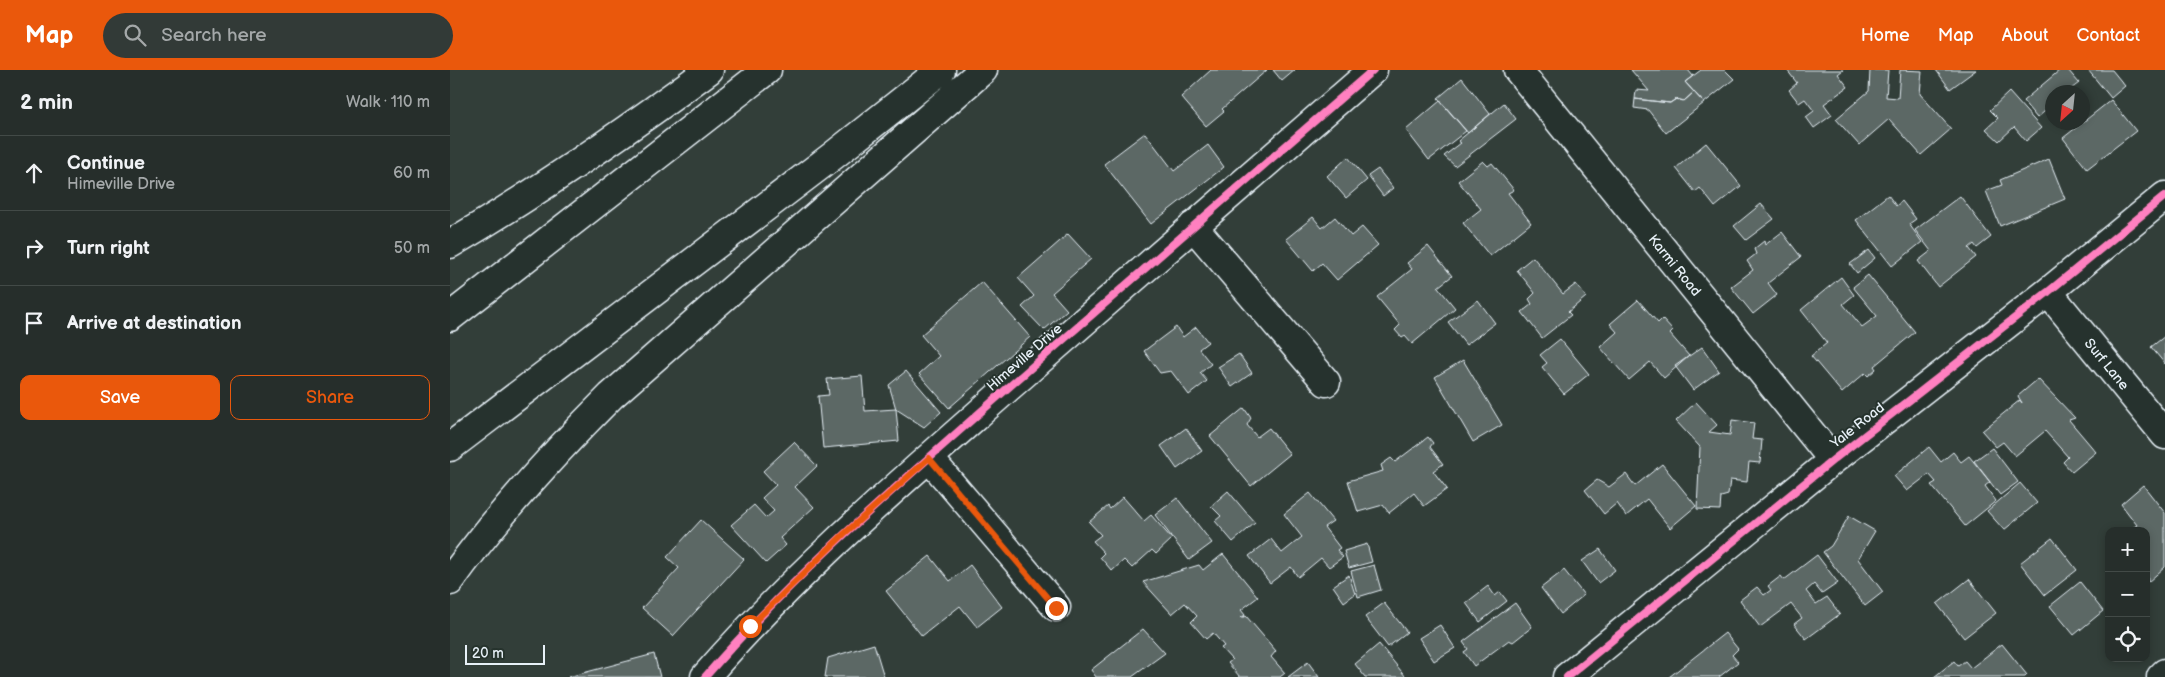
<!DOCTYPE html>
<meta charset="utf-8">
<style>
body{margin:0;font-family:"Balsamiq Sans",sans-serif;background:#323a37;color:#f1f3f6}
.controls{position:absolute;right:15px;bottom:15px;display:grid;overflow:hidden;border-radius:10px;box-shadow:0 2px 8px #0003}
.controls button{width:45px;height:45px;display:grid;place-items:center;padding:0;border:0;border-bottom:1px solid #424a47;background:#262e2b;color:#f1f3f6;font:25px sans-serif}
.compass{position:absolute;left:1595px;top:15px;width:45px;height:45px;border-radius:50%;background:#262e2b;box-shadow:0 2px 8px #0003;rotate:207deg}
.scale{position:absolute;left:15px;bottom:12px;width:80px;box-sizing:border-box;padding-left:5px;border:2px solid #e8f1f8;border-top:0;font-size:14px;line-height:18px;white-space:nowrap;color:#e8f1f8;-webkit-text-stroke:4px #26332d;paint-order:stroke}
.stop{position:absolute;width:15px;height:15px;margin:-11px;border:4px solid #ea580c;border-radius:50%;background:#fff}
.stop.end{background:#ea580c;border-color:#fff;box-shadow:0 1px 5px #0008}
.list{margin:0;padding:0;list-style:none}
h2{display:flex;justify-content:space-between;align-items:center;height:65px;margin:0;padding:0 20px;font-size:21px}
h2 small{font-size:16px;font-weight:400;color:#a4a8a9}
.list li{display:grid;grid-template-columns:32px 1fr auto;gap:15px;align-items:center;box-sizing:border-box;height:75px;padding:0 20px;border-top:1px solid #424a47}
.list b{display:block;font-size:19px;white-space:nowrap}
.list p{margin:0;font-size:16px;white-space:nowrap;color:#a4a8a9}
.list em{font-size:16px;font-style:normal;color:#a4a8a9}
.actions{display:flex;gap:10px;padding:15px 20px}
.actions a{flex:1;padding:11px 0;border:1px solid #ea580c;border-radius:10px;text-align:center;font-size:18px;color:#ea580c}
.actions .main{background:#ea580c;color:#fff}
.icon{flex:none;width:28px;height:28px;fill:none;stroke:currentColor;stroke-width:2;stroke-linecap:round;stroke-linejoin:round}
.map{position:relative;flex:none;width:1715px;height:607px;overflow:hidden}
header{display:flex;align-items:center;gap:30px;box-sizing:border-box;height:70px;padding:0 25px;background:#ea580c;color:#fff}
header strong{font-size:24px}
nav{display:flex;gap:28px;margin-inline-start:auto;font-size:18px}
.search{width:350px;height:45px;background:#323a37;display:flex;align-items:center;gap:12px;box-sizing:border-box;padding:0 18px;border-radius:28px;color:#a4a8a9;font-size:19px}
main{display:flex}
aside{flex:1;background:#262e2b}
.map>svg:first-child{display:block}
.building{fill:#5c6865;stroke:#e8f1f8}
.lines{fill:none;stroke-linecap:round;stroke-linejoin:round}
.street-casing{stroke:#e8f1f8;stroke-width:31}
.secondary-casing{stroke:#e8f1f8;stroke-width:31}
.highway-casing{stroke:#e8f1f8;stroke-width:31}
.street{stroke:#26332d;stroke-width:28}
.secondary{stroke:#26332d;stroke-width:28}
.highway{stroke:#26332d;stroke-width:28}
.cycleway-casing{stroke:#26332d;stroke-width:11}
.cycleway{stroke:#ff80c0;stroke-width:8}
.route{stroke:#ea580c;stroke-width:6}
.labels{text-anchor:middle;stroke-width:4;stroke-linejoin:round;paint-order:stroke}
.street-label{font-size:14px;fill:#e8f1f8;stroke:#26332d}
</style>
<header>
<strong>Map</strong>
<div class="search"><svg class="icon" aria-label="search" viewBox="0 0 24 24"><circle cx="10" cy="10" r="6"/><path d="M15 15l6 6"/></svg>Search here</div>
<nav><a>Home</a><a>Map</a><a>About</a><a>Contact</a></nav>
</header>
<main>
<aside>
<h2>2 min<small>Walk · 110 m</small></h2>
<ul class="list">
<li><svg class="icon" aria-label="ahead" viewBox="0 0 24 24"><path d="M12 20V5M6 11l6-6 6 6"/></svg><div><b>Continue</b><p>Himeville Drive</p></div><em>60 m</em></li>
<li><svg class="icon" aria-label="right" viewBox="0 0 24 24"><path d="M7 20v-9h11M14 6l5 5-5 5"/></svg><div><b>Turn right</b></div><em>50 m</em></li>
<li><svg class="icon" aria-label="arrive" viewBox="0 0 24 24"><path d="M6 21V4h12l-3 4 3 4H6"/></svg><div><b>Arrive at destination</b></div></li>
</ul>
<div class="actions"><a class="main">Save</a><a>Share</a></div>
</aside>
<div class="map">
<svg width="1715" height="607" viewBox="0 0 1715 607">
<rect width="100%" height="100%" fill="#323e39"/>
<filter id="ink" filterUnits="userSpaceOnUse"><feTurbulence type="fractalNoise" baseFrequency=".02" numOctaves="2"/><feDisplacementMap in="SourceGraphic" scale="10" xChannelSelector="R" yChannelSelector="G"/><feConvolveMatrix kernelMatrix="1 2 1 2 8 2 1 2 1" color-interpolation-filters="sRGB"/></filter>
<g filter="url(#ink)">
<path class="building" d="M761 0H817L772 39 774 41 756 56 731 27Z
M823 0H845L832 11Z
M1181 0H1238L1243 6 1235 12 1244 22 1234 31 1226 29 1220 33 1185 29 1186 20 1199 21Z
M1251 0H1275L1284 9 1254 33 1235 12Z
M1337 0H1393L1388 4 1398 17 1374 34 1382 45 1364 58 1356 47 1364 41 1355 29 1349 33 1339 20 1347 13Z
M1420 0H1438L1436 27 1448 28 1450 0 1472 1 1470 24 1501 59 1471 85 1439 49 1409 75 1386 49 1419 21Z
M1486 0H1526L1500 19Z
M1610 0H1618L1629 13 1617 22H1602V35L1587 48 1573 31Z
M1638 0H1662L1675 16 1661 28Z
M1012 8 1040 44 1018 63 988 28Z
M1244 22 1254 33 1216 63 1198 40 1184 38 1185 29 1220 33 1226 29 1234 31Z
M1559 22 1591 58 1576 71 1564 57 1549 71 1536 59 1548 48 1540 40Z
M1661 30 1686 61 1637 99 1613 68Z
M990 31 1016 61 979 90 956 60Z
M1054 33 1066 49 1005 96 994 86 1011 73 1008 71Z
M695 63 724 101 758 75 774 97 701 154 654 94Z
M1256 73 1291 116 1265 137 1250 118 1245 122 1226 98Z
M898 87 917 110 896 128 877 106Z
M1599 89 1615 129 1550 156 1536 121 1552 115 1550 110Z
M1033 91 1038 96 1042 93 1064 120 1058 123 1081 153 1040 186 1013 153 1031 139 1008 111Z
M928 99 943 118 933 126 918 106Z
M1438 125 1446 136 1452 131 1466 149 1459 154 1472 172 1442 196 1406 150Z
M1510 126 1541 167 1527 178 1524 174 1519 178 1526 187 1488 217 1468 191 1481 181 1465 160Z
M1311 134 1324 149 1296 170 1284 156Z
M863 147 872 158 885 147 901 166 912 157 928 175 887 210 872 193 863 201 836 169Z
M1332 162 1351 187 1318 213 1327 225 1303 244 1281 217 1303 200 1297 191 1306 184 1304 179 1314 171 1315 175Z
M618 164 641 189 602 223 617 240 594 260 572 237 584 226 568 208Z
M978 176 1002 206 988 217 1005 238 962 274 955 266 952 268 945 260 950 255 927 227 962 199 957 193Z
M1419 180 1425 188 1407 203 1400 194Z
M1083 187 1113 224 1126 214 1136 227 1118 242 1121 245 1092 268 1072 242 1082 234 1079 229 1085 223 1067 200Z
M1418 205 1465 262 1424 296 1426 299 1418 306 1415 303 1392 323 1361 286 1377 273 1351 240 1391 207 1404 225 1393 234 1412 257 1427 246 1403 217Z
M532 212 580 267 499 338 469 304 489 286 471 265Z
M1028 230 1045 253 1016 275 998 252Z
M1188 230 1208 253 1212 249 1223 261 1220 264 1239 286 1214 308 1200 292 1179 310 1150 277 1167 262 1160 254Z
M726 257 733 267 746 257 758 272 749 279 761 294 750 303 757 311 739 325 721 301 710 303 694 281Z
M1715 266V294L1701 277Z
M1110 269 1139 304 1114 324 1092 297 1097 293 1090 285Z
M1252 277 1269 301 1243 320 1225 296Z
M789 284 802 303 782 317 768 297Z
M1013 290 1052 355 1023 372 985 307Z
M456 301 491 342 474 357 446 339 439 315Z
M412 306 415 341 446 339 449 371 373 378 368 326 379 325 377 309Z
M1588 309 1625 348 1619 350 1646 382 1622 402 1613 392 1618 387 1595 361 1565 386 1553 372 1546 377 1532 361 1570 330 1572 333 1568 326Z
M1246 332 1267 355 1259 362 1280 365 1282 350 1304 353 1302 369 1312 370 1310 393 1299 392 1297 412 1280 410 1278 425 1271 427 1270 440 1247 439 1250 377 1226 351Z
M794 338 801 348 797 355 807 367 819 358 840 384 801 416 760 366Z
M736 358 752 381 727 399 711 376Z
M978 367 983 373 980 377 993 394 983 401 997 419 974 436 964 423 939 443 933 435 908 442 898 411 933 401 931 395 941 388 945 392Z
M344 372 367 396 345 417 364 437 330 468 336 475 316 493 281 455 304 435 316 448 324 441 312 428 326 415 313 401Z
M1479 377 1491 392 1503 382 1511 392 1519 386 1540 412 1535 416 1546 431 1515 456 1481 415 1486 412 1479 404 1457 421 1444 406Z
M1542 378 1568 412 1550 425 1524 391Z
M1212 394 1246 436 1220 458 1197 429 1176 446 1167 433 1154 444 1135 420 1147 410 1159 417 1176 404 1185 416Z
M1570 413 1587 433 1554 460 1537 441Z
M1693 415 1715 443V497L1698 512 1696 461H1678L1687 455 1671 434Z
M778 421 805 453 783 472 765 451 771 446 761 436Z
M860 423 883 451 874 457 890 478 887 480 893 487 879 497 871 488 848 507 841 497 820 513 799 486 821 469 832 483 852 467 834 444Z
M673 427 694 451 701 445 722 469 706 484 702 480 682 498 674 490 662 501 650 487 654 483 643 471 651 465 639 452 658 436 660 439Z
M727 428 762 473 739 490 705 445Z
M1399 446 1425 461 1408 489 1433 522 1415 536 1373 482 1381 476Z
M251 450 294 489 223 566 192 538 229 498 217 487Z
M1602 468 1627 500 1595 525 1570 493Z
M917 474 922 492 899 498 894 481Z
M1150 479 1165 500 1148 513 1132 491Z
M773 484 808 527 791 540 795 545 791 548 796 546 826 581 821 587 835 603 830 607H790L778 593 782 590 771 578 774 576 763 563 756 569 741 552 747 546 735 533 722 544 693 512 749 495 753 500Z
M1367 485 1388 513 1372 524 1364 514 1356 521 1366 534 1377 527 1390 544 1356 569 1344 554 1352 548 1341 534 1310 557 1290 530 1307 517 1314 525 1321 520 1318 516 1331 506 1334 510Z
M480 486 500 511 520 495 552 537 527 557 510 536 472 566 436 521Z
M924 495 931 520 908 527 901 501Z
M1114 500 1134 525 1111 544 1091 518Z
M899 505 905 524 894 532 883 516Z
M1519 509 1546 543 1514 568 1487 534Z
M1630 512 1653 541 1624 565 1600 536Z
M1038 516 1045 526 1050 522 1057 531 1030 552 1016 533Z
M934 533 957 562 938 577 915 547Z
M1065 533 1082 557 1063 572 1059 570 1024 596 1014 582 1018 579 1013 572Z
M990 555 1005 578 984 591 969 568Z
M693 559 715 583 682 607H646L641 600Z
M1275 563 1288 579 1282 585 1288 592 1269 607H1219Z
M424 574 434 607H375L378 588Z
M929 574 956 607H915L905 594Z
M1552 574 1577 605 1575 607H1484L1504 591 1508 596 1515 591 1521 598Z
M204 584 210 607H118Z
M858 592 869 607H838Z"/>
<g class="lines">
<defs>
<path id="street" d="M1068 0 1383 390
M743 156 876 312
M1598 222 1715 365
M479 388 606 537
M255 607C347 501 455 409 560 316 681 211 802 105 923 0
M1117 607 1383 390 1598 222 1715 126"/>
<path id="secondary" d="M1711 607 1715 603"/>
<path id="highway" d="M0 174C90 121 175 62 259 0
M0 247 317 0
M0 377 384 85 491 0
M0 511C48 444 103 384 161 326L533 0"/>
</defs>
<use href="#street" class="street-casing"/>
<use href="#secondary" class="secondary-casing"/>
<use href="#highway" class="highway-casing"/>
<use href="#street" class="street"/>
<use href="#secondary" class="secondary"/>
<use href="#highway" class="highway"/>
<defs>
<path id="cycleway" d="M255 607C347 501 455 409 560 316 681 211 802 105 923 0
M1117 607 1383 390 1598 222 1715 126"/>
</defs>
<use href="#cycleway" class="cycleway-casing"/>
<use href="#cycleway" class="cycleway"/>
</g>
</g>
<g class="lines" filter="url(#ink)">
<path class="route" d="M300 556 394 464 479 388 606 538"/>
</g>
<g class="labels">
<g class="street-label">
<text transform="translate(1225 195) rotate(51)" y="5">Karmi Road</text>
<text transform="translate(574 287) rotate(-41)" y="5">Himeville Drive</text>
<text transform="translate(1657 294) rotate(51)" y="5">Surf Lane</text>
<text transform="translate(1407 355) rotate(-38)" y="5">Yale Road</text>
</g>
</g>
</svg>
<div class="controls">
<button>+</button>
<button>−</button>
<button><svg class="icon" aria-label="locate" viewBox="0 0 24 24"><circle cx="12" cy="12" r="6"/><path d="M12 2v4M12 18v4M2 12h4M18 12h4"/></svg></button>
</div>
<svg class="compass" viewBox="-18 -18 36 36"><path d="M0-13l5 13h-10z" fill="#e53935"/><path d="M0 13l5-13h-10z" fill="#a4a8a9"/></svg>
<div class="scale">20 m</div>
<div class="stop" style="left:300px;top:556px"></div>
<div class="stop end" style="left:606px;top:538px"></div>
</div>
</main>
